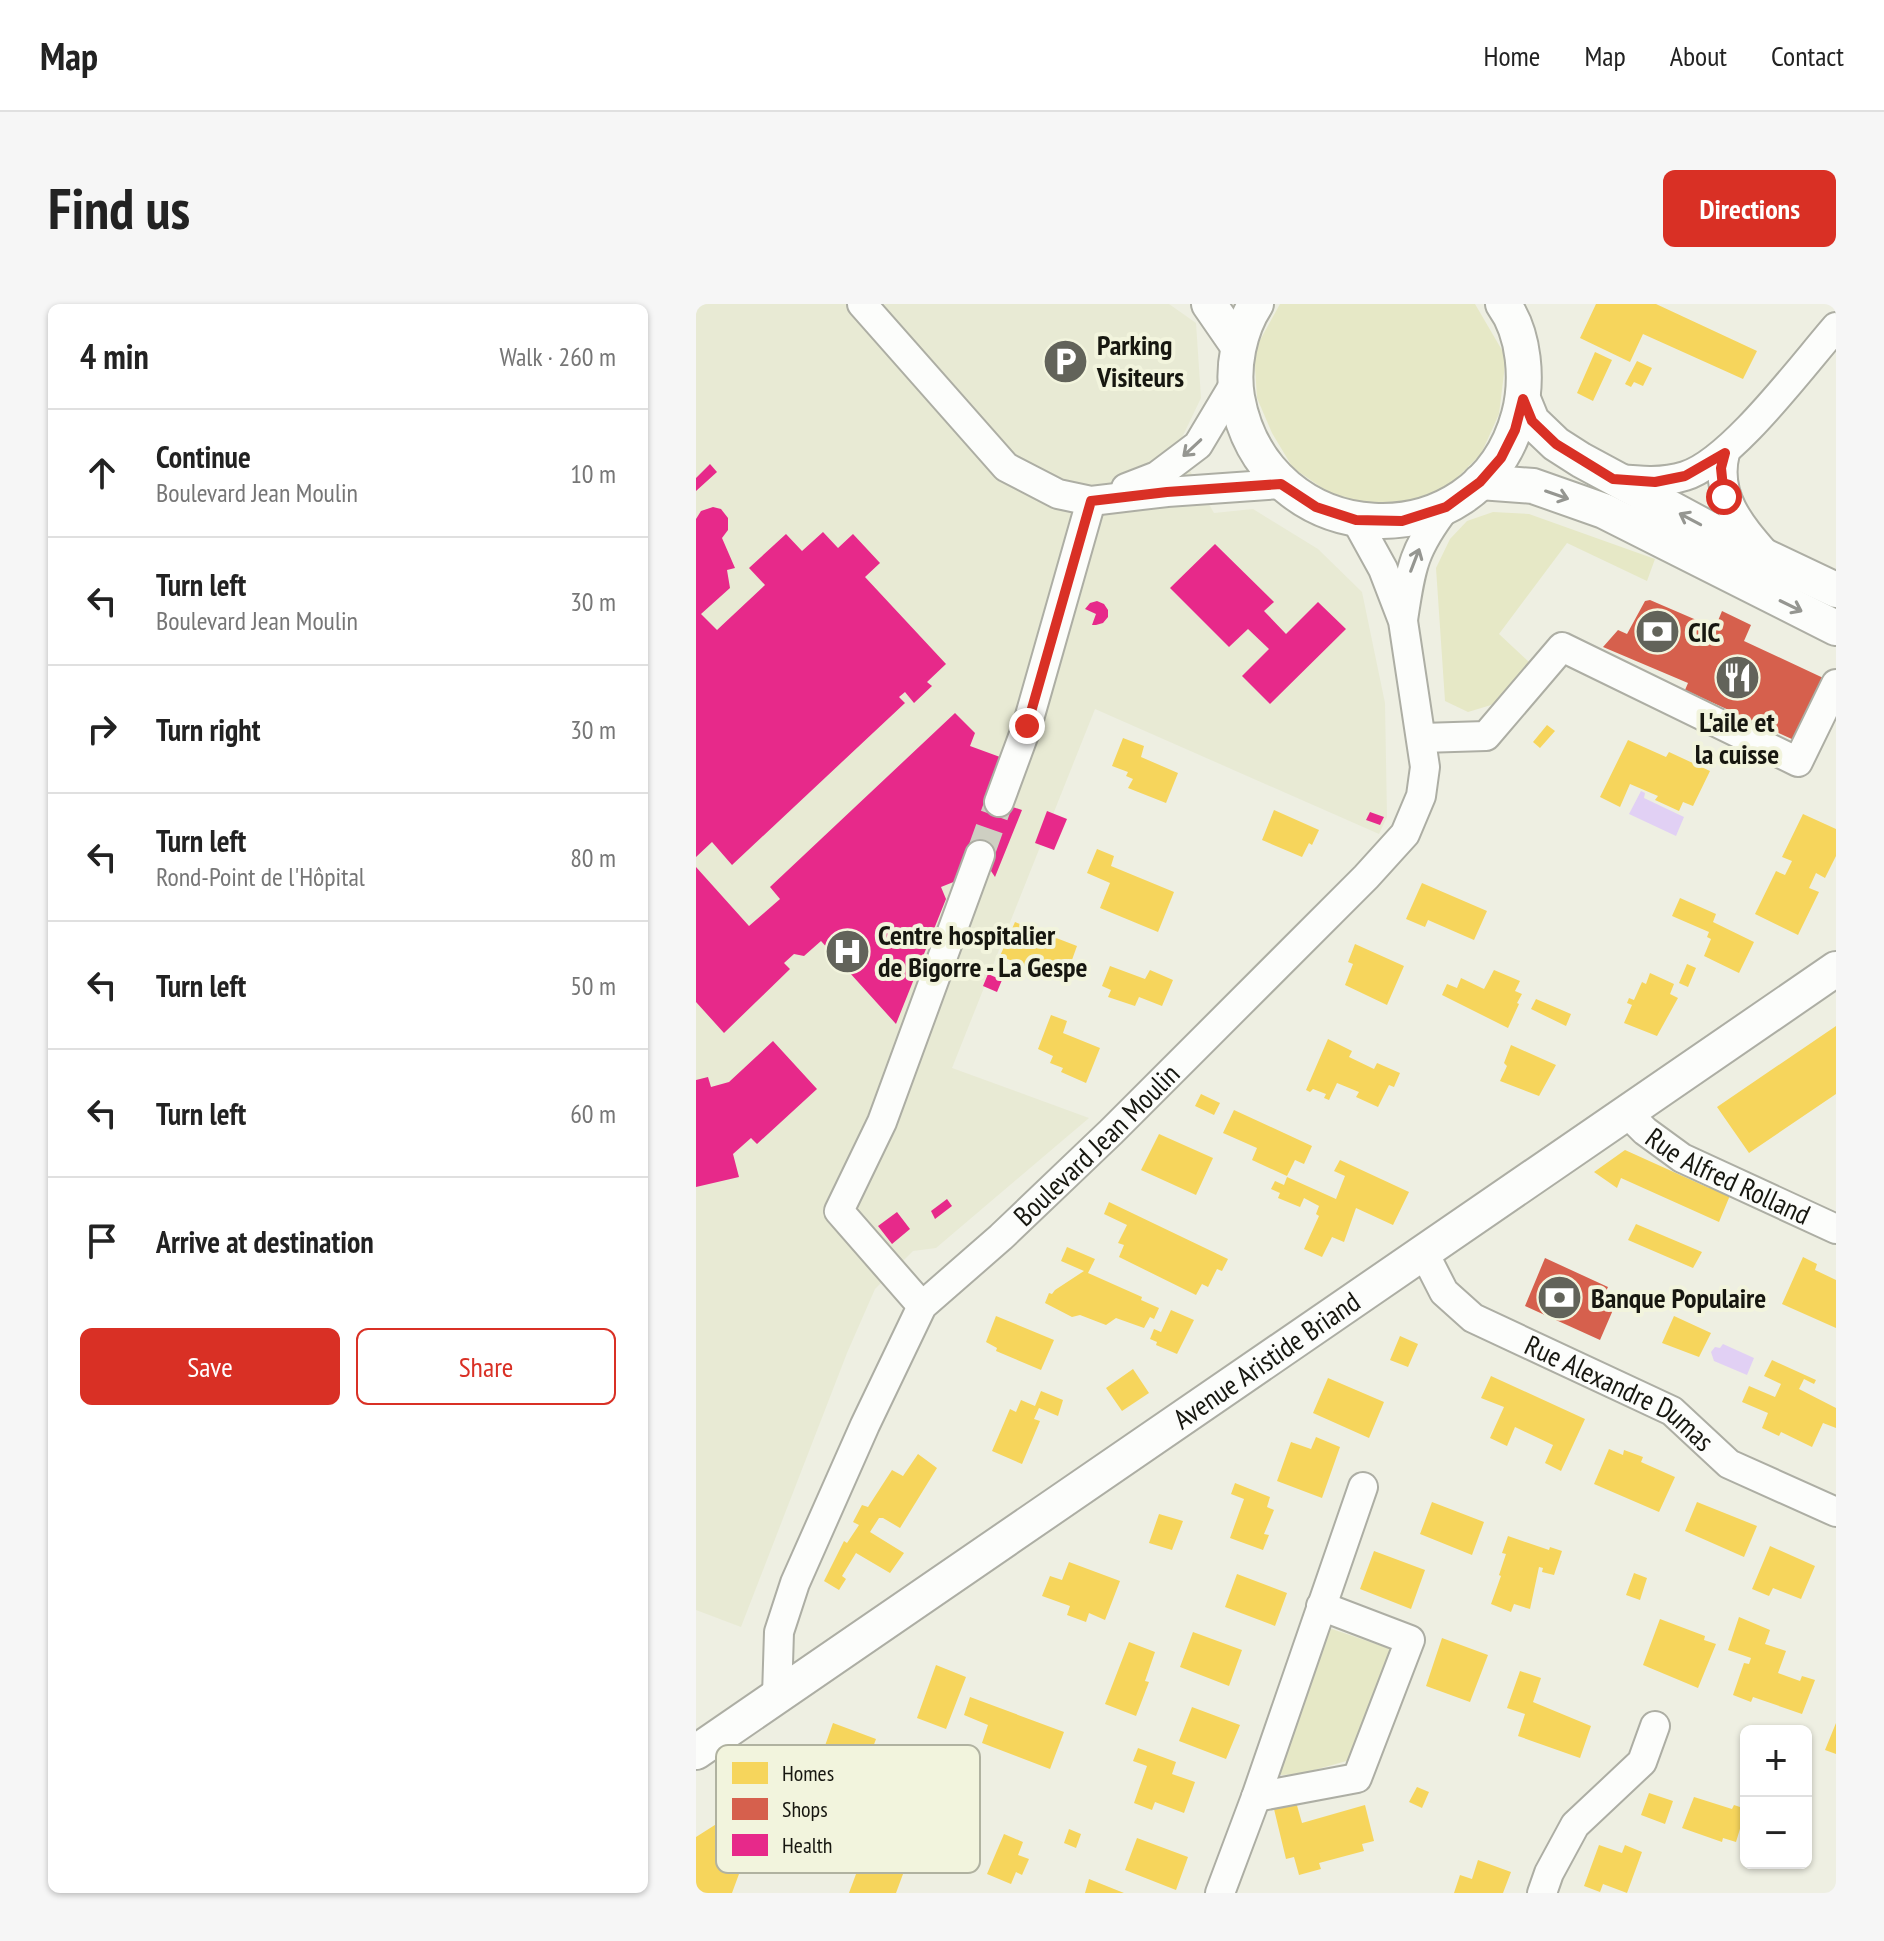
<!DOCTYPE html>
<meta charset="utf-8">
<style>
body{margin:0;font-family:"PT Sans Narrow",sans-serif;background:#f6f6f6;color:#222}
.controls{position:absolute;right:24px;bottom:24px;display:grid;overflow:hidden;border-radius:12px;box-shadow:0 2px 6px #0004}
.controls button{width:72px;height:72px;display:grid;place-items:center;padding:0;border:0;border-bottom:2px solid #e0e0e0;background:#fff;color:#222;font:40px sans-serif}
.stop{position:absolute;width:24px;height:24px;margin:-18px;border:6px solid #d93025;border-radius:50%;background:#fff}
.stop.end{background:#d93025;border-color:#fff;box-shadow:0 2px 8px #0008}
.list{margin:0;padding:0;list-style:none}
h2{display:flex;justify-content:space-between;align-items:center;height:104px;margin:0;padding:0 32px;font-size:34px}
h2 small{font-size:26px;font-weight:400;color:#767676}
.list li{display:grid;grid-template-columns:52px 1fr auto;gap:24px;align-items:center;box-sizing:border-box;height:128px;padding:0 32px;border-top:2px solid #e0e0e0}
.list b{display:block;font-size:30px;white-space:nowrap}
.list p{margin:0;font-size:26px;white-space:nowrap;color:#767676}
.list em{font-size:26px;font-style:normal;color:#767676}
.actions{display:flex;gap:16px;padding:24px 32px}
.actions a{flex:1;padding:18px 0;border:2px solid #d93025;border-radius:12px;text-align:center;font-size:28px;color:#d93025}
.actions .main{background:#d93025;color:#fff}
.icon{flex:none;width:44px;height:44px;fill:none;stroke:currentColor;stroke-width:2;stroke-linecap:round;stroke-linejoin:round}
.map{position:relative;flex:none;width:1140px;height:1589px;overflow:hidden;border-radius:12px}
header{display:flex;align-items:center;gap:48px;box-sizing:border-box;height:112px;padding:0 40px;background:#fff;border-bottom:2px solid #e0e0e0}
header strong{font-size:38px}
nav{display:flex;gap:44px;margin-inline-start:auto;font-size:28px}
.intro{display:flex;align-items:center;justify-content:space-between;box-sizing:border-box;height:192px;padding:0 48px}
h1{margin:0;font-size:56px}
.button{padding:20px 36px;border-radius:12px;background:#d93025;color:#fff;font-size:28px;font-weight:700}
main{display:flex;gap:48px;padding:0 48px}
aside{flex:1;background:#fff;border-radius:12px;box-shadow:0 2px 6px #0004}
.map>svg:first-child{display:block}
.built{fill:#e8ead4}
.green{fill:#e6e8c6}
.water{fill:#e1d0f4}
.homes{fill:#f6d55c}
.shops{fill:#d6604d}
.health{fill:#e7298a}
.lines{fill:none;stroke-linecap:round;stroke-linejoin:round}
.minor-tunnel{stroke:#cecfc2;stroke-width:28;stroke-dasharray:28 14;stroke-linecap:butt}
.minor-casing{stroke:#adaea4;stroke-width:32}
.major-casing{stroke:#adaea4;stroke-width:38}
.minor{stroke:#fcfdfb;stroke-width:28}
.major{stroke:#fcfdfb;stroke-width:34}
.oneway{stroke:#959691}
.route{stroke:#d93025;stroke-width:10}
.labels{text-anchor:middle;stroke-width:8;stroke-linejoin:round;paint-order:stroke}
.poi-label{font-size:28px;font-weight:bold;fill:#171710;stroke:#f2f4dd;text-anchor:start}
.street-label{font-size:28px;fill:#171710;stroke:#f2f4dd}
.key{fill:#f2f4dd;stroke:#b0b2a0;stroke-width:2}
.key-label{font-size:22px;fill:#171710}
</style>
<header>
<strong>Map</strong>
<nav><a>Home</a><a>Map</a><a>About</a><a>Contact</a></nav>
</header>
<div class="intro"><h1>Find us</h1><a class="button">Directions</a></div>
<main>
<aside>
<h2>4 min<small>Walk · 260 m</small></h2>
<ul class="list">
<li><svg class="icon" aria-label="ahead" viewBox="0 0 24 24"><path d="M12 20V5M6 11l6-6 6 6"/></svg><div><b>Continue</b><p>Boulevard Jean Moulin</p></div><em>10 m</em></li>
<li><svg class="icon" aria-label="left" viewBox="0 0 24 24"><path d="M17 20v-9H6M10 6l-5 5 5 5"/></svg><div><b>Turn left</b><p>Boulevard Jean Moulin</p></div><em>30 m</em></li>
<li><svg class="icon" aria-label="right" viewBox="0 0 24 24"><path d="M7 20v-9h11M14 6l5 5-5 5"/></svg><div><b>Turn right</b></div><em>30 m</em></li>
<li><svg class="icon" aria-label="left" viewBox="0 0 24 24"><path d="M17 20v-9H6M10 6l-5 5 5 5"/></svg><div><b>Turn left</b><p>Rond-Point de l'Hôpital</p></div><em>80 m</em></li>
<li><svg class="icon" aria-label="left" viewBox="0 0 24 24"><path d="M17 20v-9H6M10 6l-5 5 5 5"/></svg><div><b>Turn left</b></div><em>50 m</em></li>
<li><svg class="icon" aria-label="left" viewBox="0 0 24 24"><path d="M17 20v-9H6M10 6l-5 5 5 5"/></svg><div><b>Turn left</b></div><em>60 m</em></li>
<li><svg class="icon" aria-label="arrive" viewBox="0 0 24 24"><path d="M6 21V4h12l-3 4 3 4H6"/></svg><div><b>Arrive at destination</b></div></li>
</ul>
<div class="actions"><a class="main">Save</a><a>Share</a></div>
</aside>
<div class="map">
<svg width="1140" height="1589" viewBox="0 0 1140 1589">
<rect width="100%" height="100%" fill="#eeefe2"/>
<path class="built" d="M0 0H473L500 19 505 94 481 144 518 209 557 205 622 245 666 288 689 399 691 513 683 530 399 405 256 764 393 814 240 944 217 947 179 985 151 1049 45 1323 0 1306Z"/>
<path class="green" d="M584 0H779L810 53 803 110 785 150 757 178 722 197 673 201 635 190 597 164 576 129 561 94 558 47Z
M797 208 833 210 959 255 951 277 871 239 803 330 833 358 805 398 772 408 749 397 740 264 754 235 771 217Z
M633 1324 695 1345 654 1456 604 1470 585 1471 582 1464Z"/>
<path class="water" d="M945 487 949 489 948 494 988 513 980 532 933 510Z
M1027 1040 1058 1054 1051 1071 1018 1057 1015 1048 1019 1043 1024 1044Z"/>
<path class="homes" d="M900 0H960L1061 47 1047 75 947 30 934 58 884 34Z
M899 48 916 56 897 97 881 89Z
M941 57 956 64 947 82 938 78 935 83 929 80Z
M851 421 859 427 844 444 837 438Z
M427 434 448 442 445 453 482 469 470 499 432 484 437 475 430 472 432 468 416 462Z
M932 436 970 453 973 448 1014 467 997 502 987 498 983 507 959 496 962 492 934 480 924 503 904 493Z
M578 506 623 526 616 541 613 539 606 553 566 536Z
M1107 510 1140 525V552L1129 574 1120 569 1113 584 1123 588 1102 631 1059 610 1080 567 1089 571 1096 557 1086 553Z
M401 545 418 552 415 562 478 588 462 628 404 604 414 579 391 569Z
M726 579 791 607 778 636 732 616 729 623 710 615Z
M984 594 1020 610 1017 618 1058 638 1043 669 1008 652 1015 635 1011 633 1013 628 976 612Z
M319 618 381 642 368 678 304 652Z
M659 640 708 662 691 701 649 681 657 660 652 658Z
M991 660 1000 664 992 683 983 679Z
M414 662 449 675 454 666 477 676 466 702 443 693 439 702 412 693 415 686 406 682Z
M798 666 824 677 819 687 826 690 821 699 823 700 812 724 746 691 751 680 761 684 765 674 788 685Z
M954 669 978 680 974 690 982 694 961 732 928 719 936 701 931 699 933 694 938 696 946 678 950 680Z
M840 695 875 710 870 722 835 705Z
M355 711 371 717 367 729 404 744 390 779 365 768 367 764 354 759 357 752 342 745Z
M1140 722V790L1053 849 1021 803Z
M632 735 656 747 653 753 678 765 681 759 704 769 698 783 693 781 682 803 660 793 663 788 641 779 633 796 628 794 630 790 617 785 614 788 610 786Z
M815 741 860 761 843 792 804 777 811 762 808 759Z
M505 790 524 799 518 811 499 802Z
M538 806 616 842 608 860 599 856 591 872 556 856 561 844 527 829Z
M463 830 517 854 500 891 445 866Z
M929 846 1013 884 1015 880 1035 889 1023 918 925 874 921 884 898 868Z
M644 856 713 888 697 921 660 904 648 938 636 933 626 953 608 945 623 912 620 910 623 902 608 894 604 903 582 894 584 889 575 885 579 877 588 881 591 873 640 895 649 872 638 867Z
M413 898 532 955 526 967 521 965 512 983 506 980 500 991 423 953 428 941 422 939 431 921 408 910Z
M940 920 1006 948 997 964 932 936Z
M371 943 399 955 392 969 446 993 445 996 463 1004 458 1015 454 1013 448 1024 420 1014 410 1021 384 1011 376 1013 349 999 353 989 356 990 359 986 388 967 365 957Z
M1107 953 1121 960 1119 966 1140 976V1024L1086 1000Z
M475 1006 498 1016 481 1050 460 1041 461 1038 454 1035 458 1025 465 1028Z
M300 1012 358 1036 345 1066 300 1047 301 1044 290 1038Z
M978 1012 1015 1029 1003 1053 966 1039Z
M704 1032 722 1040 712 1063 694 1056Z
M1076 1056 1120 1076 1118 1080 1108 1075 1103 1085 1140 1104V1124L1127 1119 1116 1143 1085 1128 1083 1132 1066 1124 1072 1109 1046 1098 1053 1082 1079 1093 1085 1080 1068 1072Z
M437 1065 453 1089 426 1107 410 1084Z
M795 1072 889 1115 865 1167 849 1159 857 1141 819 1123 811 1142 794 1134 808 1103 785 1094Z
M632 1074 688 1098 673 1134 617 1109Z
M345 1087 367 1096 362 1112 343 1104 338 1115 344 1117 326 1160 296 1147 314 1105 320 1108 325 1096 339 1102Z
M620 1133 644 1143 626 1194 581 1177 595 1138 615 1145Z
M913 1145 927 1151 928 1146 947 1153 945 1158 979 1173 963 1208 898 1180Z
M222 1150 241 1164 204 1224 187 1214H183L174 1228 208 1249 194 1269 160 1249 146 1272 150 1275 143 1286 128 1277 148 1237 151 1239 163 1221 157 1218 166 1201 172 1203 196 1166 207 1172Z
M539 1179 574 1193 571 1203 578 1206 568 1230 573 1231 567 1246 534 1234 548 1195 535 1190Z
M736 1198 788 1218 776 1251 724 1230Z
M1001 1198 1061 1222 1048 1253 989 1227Z
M463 1210 487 1217 476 1246 453 1239Z
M812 1232 853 1246 854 1243 866 1247 858 1271 846 1268 847 1264 843 1263 834 1305 818 1300 815 1308 795 1300 805 1272 803 1271 810 1250 806 1249Z
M1074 1242 1119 1262 1105 1295 1077 1284 1073 1292 1056 1285Z
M678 1247 729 1266 715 1305 664 1285Z
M373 1258 424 1277 409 1316 393 1309 390 1318 371 1311 374 1302 346 1292 354 1272 366 1276Z
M938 1269 951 1274 944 1296 930 1291Z
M541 1270 591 1289 579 1322 529 1303Z
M1043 1313 1074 1326 1069 1340 1090 1347 1082 1369 1104 1377 1106 1372 1119 1376 1106 1410 1057 1393 1055 1398 1037 1391 1048 1359 1053 1360 1055 1354 1032 1346Z
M964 1315 1009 1332 1008 1336 1020 1340 1002 1384 947 1361Z
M497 1328 546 1346 533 1382 484 1363Z
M746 1334 792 1351 774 1398 730 1382Z
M433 1338 459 1348 449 1377 453 1378 440 1412 409 1400Z
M240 1361 270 1373 250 1425 221 1414Z
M824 1367 845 1374 837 1398 895 1422 884 1454 822 1432 829 1410 811 1404Z
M274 1393 368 1428 354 1465 286 1439 292 1421 268 1411Z
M496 1403 544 1421 530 1455 483 1437Z
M137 1419 180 1435 166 1473 124 1456Z
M1140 1419V1450L1129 1446Z
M442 1444 480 1458 476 1470 499 1478 488 1509 459 1498 456 1506 438 1499 451 1462 437 1457Z
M721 1483 733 1488 726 1504 713 1498Z
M74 1486 92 1496 74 1546 54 1517 37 1529 39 1532 28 1565 43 1570 36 1589H0V1533Z
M953 1489 977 1497 969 1520 945 1511Z
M998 1493 1036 1505 1038 1501 1050 1505 1040 1538 1027 1534 1026 1538 986 1524Z
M187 1497 228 1513 200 1589H153Z
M600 1498 606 1519 669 1501 678 1537 666 1540 668 1547 623 1559 625 1565 603 1571 598 1553 590 1555 578 1505Z
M373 1525 385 1530 380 1544 368 1539Z
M308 1530 327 1538 322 1551 333 1555 326 1571 320 1568 315 1580 291 1570Z
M441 1534 492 1553 480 1586 429 1566Z
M903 1541 926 1549 929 1541 946 1548 931 1589 907 1580 904 1588 888 1582Z
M782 1556 815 1568 807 1589H758L764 1571 776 1575Z
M393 1575 428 1589H389Z"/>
<path class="shops" d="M954 296 1019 324 1026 307 1055 321 1048 337 1138 379 1109 441 989 386 992 379 907 343 922 326 931 330 949 297Z
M849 954 912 983 907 993 920 999 904 1036 829 1002Z"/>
<path class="health" d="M14 160 21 168 0 187V174Z
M17 203 25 205 32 214V226L26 234 39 264 31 266 34 284 5 310 21 326 69 281 53 264 90 230 106 247 127 228 142 244 157 230 184 259 169 273 250 360 231 378 236 382 218 399 209 388 203 393 209 399 36 561 16 538 0 553V215L5 207Z
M519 240 578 298 568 307 590 330 622 298 650 325 574 400 546 372 573 345 552 325 533 343 474 284Z
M401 297 408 300 412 306V313L407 319 400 321H396L400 310 389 305 394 299Z
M259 409 279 429 274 442 304 453 289 494 326 506 299 573 275 537 260 577 245 583 250 595 200 720 125 637 108 652 98 650 88 659 94 665 28 729 0 698V563L53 622 84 595 74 583Z
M351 507 371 515 358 546 339 539Z
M674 508 688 513 684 521 670 516Z
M292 670 306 676 301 688 287 682Z
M77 737 121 785 61 840 55 834 37 850 43 873 0 883V776L12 773 15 783 33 778Z
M251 895 256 902 239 915 235 907Z
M201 908 214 925 196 940 182 922Z"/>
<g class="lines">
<path class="minor-tunnel" d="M284 551 303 498"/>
<defs>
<g id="minor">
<path d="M166 0 310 163 362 190 395 197 471 188 585 180"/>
<path d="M1029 149C1018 192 1045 222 1072 253"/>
<path d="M922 175C944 177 967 179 989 172 1035 158 1106 62 1140 23"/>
<path d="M430 184 461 172 502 141 539 79"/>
<path d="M707 316C715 263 717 246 750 203"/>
<path d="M726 434 790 432 866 343 1102 458 1140 380"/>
<path d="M303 498 331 422 395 197"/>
<path id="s1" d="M930 808 949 827 986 854 1140 925"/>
<path id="s2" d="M727 947 748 988 777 1014 976 1107 1033 1160 1140 1208"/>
<path d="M226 1002 143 907 186 818 284 551"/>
<path id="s3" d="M81 1392 83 1328 99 1279 169 1121 226 1002 305 933 415 828 670 573 709 530 725 492 729 463 707 317 687 265 660 216"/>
<path d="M560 1493 661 1474 714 1336 625 1302"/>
<path d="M524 1589 560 1493 667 1183"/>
<path d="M846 1589 853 1569 879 1521 946 1458 959 1422"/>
</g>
<g id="major">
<path d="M513 0 542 42"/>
<path d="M560 0C543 26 536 63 541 93 569 250 783 260 823 111 832 77 829 30 807 0"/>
<path d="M827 95 836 117 860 140 885 156 1024 231 1140 286"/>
<path d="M784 178 837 182 908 207 1140 324"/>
<path id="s4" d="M0 1448 1140 665"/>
</g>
</defs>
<use href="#minor" class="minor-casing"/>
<use href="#major" class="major-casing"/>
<use href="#minor" class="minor"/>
<use href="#major" class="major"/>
</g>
<defs><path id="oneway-shaft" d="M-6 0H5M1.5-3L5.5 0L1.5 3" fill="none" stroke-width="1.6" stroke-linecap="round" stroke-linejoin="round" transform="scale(2)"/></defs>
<g class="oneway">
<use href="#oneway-shaft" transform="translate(496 144) rotate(137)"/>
<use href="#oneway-shaft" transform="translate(861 191) rotate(19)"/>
<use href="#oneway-shaft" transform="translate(994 215) rotate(-152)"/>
<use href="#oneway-shaft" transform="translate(719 256) rotate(-69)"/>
<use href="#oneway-shaft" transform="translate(1095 302) rotate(26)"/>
</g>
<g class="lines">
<path class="route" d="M331 422 395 197 471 188 585 180 620 203 660 216 706 217 750 203 784 178 805 154 819 126 827 95 836 117 860 140 917 175 959 178 989 172 1029 149 1025 164 1028 193"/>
</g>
<defs>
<symbol id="parking-disc" viewBox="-11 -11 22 22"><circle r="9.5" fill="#62635a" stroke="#f2f4dd"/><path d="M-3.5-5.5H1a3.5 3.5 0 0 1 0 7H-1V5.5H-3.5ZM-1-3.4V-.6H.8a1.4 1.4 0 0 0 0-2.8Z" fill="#fff"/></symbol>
<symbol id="bank-disc" viewBox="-11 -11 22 22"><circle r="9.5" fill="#62635a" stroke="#f2f4dd"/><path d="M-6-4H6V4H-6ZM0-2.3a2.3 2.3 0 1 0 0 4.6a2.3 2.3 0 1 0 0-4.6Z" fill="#fff"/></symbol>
<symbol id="restaurant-disc" viewBox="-11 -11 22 22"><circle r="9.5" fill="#62635a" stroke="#f2f4dd"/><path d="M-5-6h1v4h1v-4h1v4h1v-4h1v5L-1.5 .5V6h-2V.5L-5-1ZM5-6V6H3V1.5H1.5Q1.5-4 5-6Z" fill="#fff"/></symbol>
<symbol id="hospital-disc" viewBox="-11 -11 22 22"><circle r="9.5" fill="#62635a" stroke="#f2f4dd"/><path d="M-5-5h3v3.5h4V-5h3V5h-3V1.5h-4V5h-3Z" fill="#fff"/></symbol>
</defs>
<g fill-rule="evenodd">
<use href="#parking-disc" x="344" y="32" width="51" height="51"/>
<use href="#bank-disc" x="936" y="302" width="51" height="51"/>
<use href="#restaurant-disc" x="1016" y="348" width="51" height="51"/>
<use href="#hospital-disc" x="126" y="622" width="51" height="51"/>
<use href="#bank-disc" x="838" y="968" width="51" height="51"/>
</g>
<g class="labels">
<g class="poi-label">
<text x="401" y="51">Parking<tspan x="401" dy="32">Visiteurs</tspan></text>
<text x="992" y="338">CIC</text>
<text x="1041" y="428" text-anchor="middle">L'aile et<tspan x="1041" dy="32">la cuisse</tspan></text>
<text x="182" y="641">Centre hospitalier<tspan x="182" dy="32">de Bigorre - La Gespe</tspan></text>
<text x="895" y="1004">Banque Populaire</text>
</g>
<g class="street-label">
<text dy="10" stroke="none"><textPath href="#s3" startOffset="658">Boulevard Jean Moulin</textPath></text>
<text dy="10" stroke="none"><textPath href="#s1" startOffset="122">Rue Alfred Rolland</textPath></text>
<text dy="10" stroke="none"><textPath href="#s4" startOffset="692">Avenue Aristide Briand</textPath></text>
<text dy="10" stroke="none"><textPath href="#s2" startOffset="250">Rue Alexandre Dumas</textPath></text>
</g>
</g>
<rect x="20" y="1441" width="264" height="128" rx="12" class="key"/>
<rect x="36" y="1458" width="36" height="22" fill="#f6d55c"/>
<rect x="36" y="1494" width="36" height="22" fill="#d6604d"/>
<rect x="36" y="1530" width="36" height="22" fill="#e7298a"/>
<g class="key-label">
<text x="86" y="1477">Homes</text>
<text x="86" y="1513">Shops</text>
<text x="86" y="1549">Health</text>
</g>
</svg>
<div class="controls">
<button>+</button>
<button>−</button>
</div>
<div class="stop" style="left:1028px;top:193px"></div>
<div class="stop end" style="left:331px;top:422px"></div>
</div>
</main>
